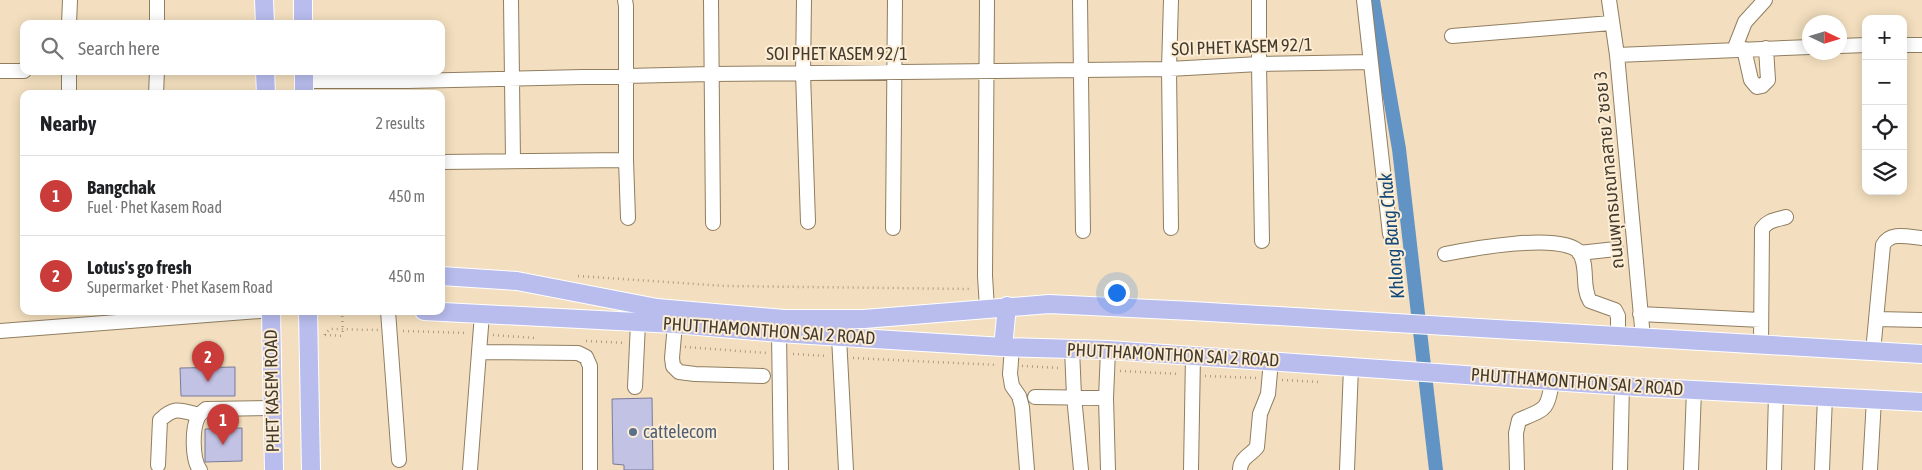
<!DOCTYPE html>
<meta charset="utf-8">
<style>
body{margin:0;font-family:"Asap Condensed","Noto Sans Thai",sans-serif;background:#f6f6f6;color:#202124}
.controls{position:absolute;right:15px;top:15px;display:grid;overflow:hidden;border-radius:10px;box-shadow:0 2px 12px #0003}
.controls button{width:45px;height:45px;display:grid;place-items:center;padding:0;border:0;border-bottom:1px solid #e0e0e0;background:#fff;color:#202124;font:25px sans-serif}
.compass{position:absolute;left:1802px;top:15px;width:45px;height:45px;border-radius:50%;background:#fff;box-shadow:0 2px 12px #0003;rotate:94deg}
.you{position:absolute;left:1116px;top:292px;width:18px;height:18px;margin:-12px;border:4px solid #fff;border-radius:50%;background:#1a73e8;box-shadow:0 0 0 8px #1a73e833}
.badge{display:grid;place-items:center;width:32px;height:32px;border-radius:50%;background:#ca3c39;color:#fff;font-size:16px;font-weight:700}
.pin{position:absolute;translate:-50% -41px;filter:drop-shadow(0 1px 2px #0008)}
.pin::after{content:'';position:absolute;top:26px;width:18px;height:15px;background:inherit;clip-path:polygon(0 0,100% 0,50% 100%)}
.list{margin:0;padding:0;list-style:none}
h2{display:flex;justify-content:space-between;align-items:center;height:65px;margin:0;padding:0 20px;font-size:21px}
h2 small{font-size:16px;font-weight:400;color:#757577}
.list li{display:grid;grid-template-columns:32px 1fr auto;gap:15px;align-items:center;box-sizing:border-box;height:80px;padding:0 20px;border-top:1px solid #e0e0e0}
.list b{display:block;font-size:19px;white-space:nowrap}
.list p{margin:0;font-size:16px;white-space:nowrap;color:#757577}
.list em{font-size:16px;font-style:normal;color:#757577}
.icon{flex:none;width:28px;height:28px;fill:none;stroke:currentColor;stroke-width:2;stroke-linecap:round;stroke-linejoin:round}
.map{position:relative;flex:none;width:1922px;height:470px;overflow:hidden}
.search{position:absolute;background:#fff;box-shadow:0 2px 12px #0003;left:20px;top:20px;width:425px;height:55px;display:flex;align-items:center;gap:12px;box-sizing:border-box;padding:0 18px;border-radius:10px;color:#757577;font-size:19px}
.panel{position:absolute;background:#fff;box-shadow:0 2px 12px #0003;left:20px;top:90px;width:425px;height:225px;border-radius:10px}
.map>svg:first-child{display:block}
.lines{fill:none;stroke-linecap:round;stroke-linejoin:round}
.canal{stroke:#6193c5;stroke-width:14}
.building{fill:#c2c2e5;stroke:#797a99}
.minor-casing{stroke:#907e60;stroke-width:16}
.major-casing{stroke:#fff;stroke-width:20}
.path{stroke:#ab9c84;stroke-width:2.5;stroke-dasharray:1 4;stroke-linecap:butt}
.minor{stroke:#fff;stroke-width:14}
.major{stroke:#b9bdee;stroke-width:18}
.path-bridge{stroke:#ab9c84;stroke-width:2.5;stroke-dasharray:1 4;stroke-linecap:butt}
.service-dot{fill:#5c6f8a;stroke:#fdedd4;stroke-width:2}
.labels{text-anchor:middle;stroke-width:4;stroke-linejoin:round;paint-order:stroke}
.street-label{font-size:18px;fill:#423a2d;stroke:#fdedd4}
.service-label{font-size:18px;fill:#4e5e75;stroke:#fdedd4;text-anchor:start}
.water-label{font-size:19px;font-style:italic;fill:#124979;stroke:#fdedd4}
</style>
<div class="map">
<svg width="1922" height="470" viewBox="0 0 1922 470">
<rect width="100%" height="100%" fill="#f3dfbf"/>
<g class="lines">
<path class="canal" d="M1373 0 1399 149 1436 470"/>
</g>
<path class="building" d="M235 367V396H181L180 368Z
M652 398 653 470H624V465L613 464 612 399Z
M242 428V461L205 462V429Z"/>
<g class="lines">
<defs>
<path id="minor" d="M511 0 513 160
M625 0 626 6V160L628 218
M711 0 713 223
M804 0 803 73 808 222
M987 0 985 276 987 308
M1080 0 1083 231
M1171 0 1169 69 1171 228
M1259 0V64L1262 241
M1364 0 1390 234
M1609 0 1617 55 1643 338
M69 24 70 0
M157 24V0
M1452 36 1611 23
M1903 45H1922
M1840 46 1866 45
M1744 49 1751 80 1757 87 1762 86 1768 80 1766 48
M1734 50 1745 22 1765 0
M1617 55 1810 47
M0 71H24
M304 81H408L711 74 1169 69 1259 64 1371 62
M69 94V71
M156 94 157 71
M441 162 626 160
M893 228 895 0
M1579 253 1616 249
M1445 254C1470 249 1562 232 1579 252 1589 265 1581 287 1590 301L1615 310 1618 316V337
M388 311 399 460
M482 314 479 352 578 353 586 357 590 366V470
M1640 314 1761 320
M1876 319 1922 320
M675 324 672 358 673 366 679 372 695 374 763 376
M0 331 260 311
M779 333 781 470
M839 337 846 470
M1761 346 1762 229C1768 220 1776 220 1786 217
M1012 347 1010 374 1012 386 1019 396 1022 407 1027 470
M1072 349 1074 396 1081 470
M1108 350 1106 398 1108 470
M1873 352 1883 245C1890 231 1909 237 1922 238
M635 387 638 323
M1035 397 1106 398
M158 465 160 420C175 406 180 410 199 415
M200 470C192 460 192 429 198 417 200 413 203 412 206 409L272 408
M470 470 479 352
M1191 470 1193 356
M1240 470C1240 458 1251 455 1257 447L1260 414 1268 394 1271 361
M1347 470 1351 367
M1517 470 1516 433 1519 420C1545 409 1548 411 1552 381
M1620 470 1622 386
M1691 470 1694 390
M1774 470 1776 394
M1822 470 1825 397
M1870 470 1874 399"/>
<path id="major" d="M264 0 265 24
M303 0V24
M265 71 266 94
M304 71V94
M441 276 517 281 657 308 784 319H864L1049 304 1192 311 1922 354
M271 311 274 470
M308 311 311 470
M424 311 675 324 779 333 1003 347 1108 350 1637 387 1922 402
M1003 347 1007 306"/>
</defs>
<use href="#minor" class="minor-casing"/>
<use href="#major" class="major-casing"/>
<path class="path" d="M578 276 725 286 972 289
M403 331 468 333
M325 335V333L331 329 378 330
M325 335 343 336
M493 335 535 338
M586 341 625 343
M685 347 767 353
M793 354 827 356
M853 358 997 365
M1022 366 1059 368
M1120 371 1179 374
M1205 376 1257 378
M1282 380 1319 382"/>
<use href="#minor" class="minor"/>
<use href="#major" class="major"/>
<path class="path-bridge" d="M342 311 343 336"/>
</g>
<circle class="service-dot" cx="633" cy="432" r="5"/>
<g class="labels">
<g class="street-label">
<text transform="translate(1242 47) rotate(-2)" y="6">SOI PHET KASEM 92/1</text>
<text x="837" y="60">SOI PHET KASEM 92/1</text>
<text transform="translate(1609 170) rotate(-95)" y="6">ถนนพุทธมณฑลสาย 2 ซอย 3</text>
<text transform="translate(769 331) rotate(4)" y="6">PHUTTHAMONTHON SAI 2 ROAD</text>
<text transform="translate(1173 355) rotate(3)" y="6">PHUTTHAMONTHON SAI 2 ROAD</text>
<text transform="translate(1577 382) rotate(4)" y="6">PHUTTHAMONTHON SAI 2 ROAD</text>
<text transform="translate(272 391) rotate(-91)" y="6">PHET KASEM ROAD</text>
</g>
<g class="service-label">
<text x="643" y="438">cattelecom</text>
</g>
<g class="water-label">
<text transform="translate(1391 236) rotate(-96)" y="7">Khlong Bang Chak</text>
</g>
</g>
</svg>
<div class="controls">
<button>+</button>
<button>−</button>
<button><svg class="icon" aria-label="locate" viewBox="0 0 24 24"><circle cx="12" cy="12" r="6"/><path d="M12 2v4M12 18v4M2 12h4M18 12h4"/></svg></button>
<button><svg class="icon" aria-label="layers" viewBox="0 0 24 24"><path d="M12 4l9 5-9 5-9-5zM3 14l9 5 9-5"/></svg></button>
</div>
<svg class="compass" viewBox="-18 -18 36 36"><path d="M0-13l5 13h-10z" fill="#e53935"/><path d="M0 13l5-13h-10z" fill="#757577"/></svg>
<div class="you"></div>
<div class="pin badge" style="left:223px;top:445px">1</div>
<div class="pin badge" style="left:208px;top:382px">2</div>
<div class="search"><svg class="icon" aria-label="search" viewBox="0 0 24 24"><circle cx="10" cy="10" r="6"/><path d="M15 15l6 6"/></svg>Search here</div>
<section class="panel">
<h2>Nearby<small>2 results</small></h2>
<ul class="list">
<li><span class="badge">1</span><div><b>Bangchak</b><p>Fuel · Phet Kasem Road</p></div><em>450 m</em></li>
<li><span class="badge">2</span><div><b>Lotus's go fresh</b><p>Supermarket · Phet Kasem Road</p></div><em>450 m</em></li>
</ul>
</section>
</div>
